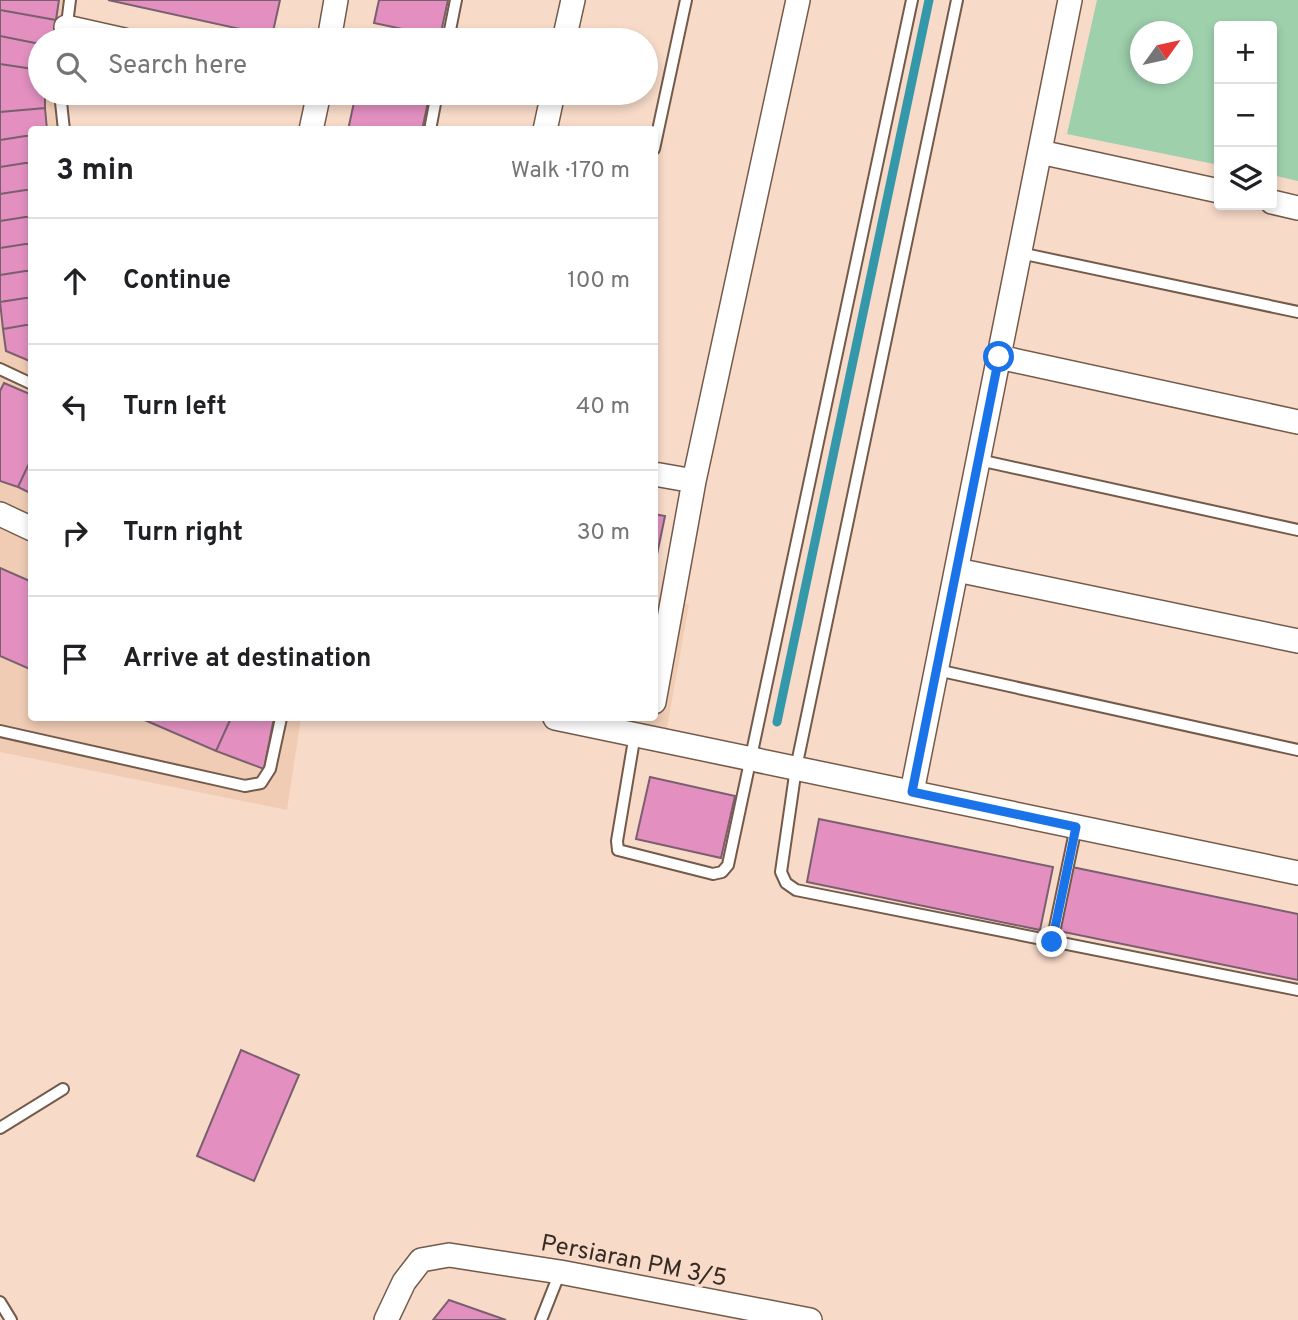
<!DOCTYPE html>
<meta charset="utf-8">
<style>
body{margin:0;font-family:Overpass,sans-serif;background:#f6f6f6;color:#202124}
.controls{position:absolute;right:21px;top:21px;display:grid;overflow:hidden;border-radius:7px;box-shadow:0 4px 10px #0003}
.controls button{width:63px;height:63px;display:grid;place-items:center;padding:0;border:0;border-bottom:2px solid #e0e0e0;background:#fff;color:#202124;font:35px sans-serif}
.compass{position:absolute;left:1130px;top:21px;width:63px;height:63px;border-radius:50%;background:#fff;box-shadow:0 4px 10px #0003;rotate:57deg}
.stop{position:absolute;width:21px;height:21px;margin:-16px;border:5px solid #1a73e8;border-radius:50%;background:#fff}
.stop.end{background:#1a73e8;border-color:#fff;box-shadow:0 2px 7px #0008}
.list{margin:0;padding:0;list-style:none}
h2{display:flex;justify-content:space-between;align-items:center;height:91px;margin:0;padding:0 28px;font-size:30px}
h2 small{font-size:23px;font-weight:400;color:#757577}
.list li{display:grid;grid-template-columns:46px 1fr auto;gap:21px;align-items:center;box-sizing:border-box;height:126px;padding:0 28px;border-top:2px solid #e0e0e0}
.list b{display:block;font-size:26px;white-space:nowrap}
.list em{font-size:23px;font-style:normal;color:#757577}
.icon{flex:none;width:38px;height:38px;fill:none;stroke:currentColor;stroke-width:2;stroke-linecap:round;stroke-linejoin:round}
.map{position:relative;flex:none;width:1298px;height:1320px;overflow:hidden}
.search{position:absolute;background:#fff;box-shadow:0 4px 10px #0003;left:28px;top:28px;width:630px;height:77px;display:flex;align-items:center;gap:18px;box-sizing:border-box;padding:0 24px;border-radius:38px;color:#757577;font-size:26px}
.panel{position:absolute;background:#fff;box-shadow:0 4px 10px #0003;left:28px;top:126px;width:630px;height:595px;border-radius:7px}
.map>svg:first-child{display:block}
.built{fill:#f0ccb5}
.green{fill:#9ed0ac;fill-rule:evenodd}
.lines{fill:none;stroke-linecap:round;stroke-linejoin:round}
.stream{stroke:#3598aa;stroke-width:9}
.building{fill:#e390c1;stroke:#7a5f6e;stroke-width:2}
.lane-casing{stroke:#735a4a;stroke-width:14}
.street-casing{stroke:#735a4a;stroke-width:26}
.lane{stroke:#fff;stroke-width:10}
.street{stroke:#fff;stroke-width:23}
.route{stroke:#1a73e8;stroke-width:9}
.labels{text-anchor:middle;stroke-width:7;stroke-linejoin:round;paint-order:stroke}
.street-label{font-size:24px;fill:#362b24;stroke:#f7dac8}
</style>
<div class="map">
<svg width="1298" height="1320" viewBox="0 0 1298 1320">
<rect width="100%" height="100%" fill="#f7dac8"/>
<path class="built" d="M0 0H75L66 40H40V93H62L67 129 32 130V718H301L287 810 0 752Z
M655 597 689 604 664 745 555 718H654Z"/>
<path class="green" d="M1097 0H1298V181L1272 175V26H1219V165L1067 134ZM1140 32H1182V74H1140Z"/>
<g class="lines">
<path class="stream" d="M777 722 929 0"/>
</g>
<path class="building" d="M0 0H59L56 20 0 10Z
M108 0H280L272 36Z
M379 0H448L440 37 374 23Z
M0 10 56 20 52 40H40V44L0 36Z
M369 32 406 40H367Z
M0 36 40 44V70L0 64Z
M0 64 40 70V93H45V108L0 112Z
M356 93H430L422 130H348Z
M45 108 47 130H32V135L0 140V112Z
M32 135V162L0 167V140Z
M32 162V189L0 194V167Z
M32 189V216L0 221V194Z
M32 216V243L0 248V221Z
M32 243V270L0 275V248Z
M32 270V297L0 302V275Z
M32 297V324L3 329 0 302Z
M32 324V362L6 351 3 329Z
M4 383 32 395V457L18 487 0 481V391Z
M32 457V494L18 487Z
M654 514 665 516 654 569Z
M0 568 32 582V670L0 656Z
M654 611 660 613 654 644Z
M140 718H231L216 751Z
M231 718H274L264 769 216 751Z
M650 777 735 796 721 858 636 839Z
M819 819 1053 867 1040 930 807 882Z
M1072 867 1298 914V980L1059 931Z
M241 1050 299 1075 254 1181 197 1156Z
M449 1300 506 1320H433Z"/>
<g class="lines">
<defs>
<path id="lane" d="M957 0 796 768 781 872 786 883 796 890 1298 990
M65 40 70 0
M448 40 456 0
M60 93 64 130
M430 130 437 93
M654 149 686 0
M1020 253 1298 312
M0 369 32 384
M979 460 1298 530
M937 670 1298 750
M0 731 245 786 261 783 270 769 281 718
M635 734 617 841 618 850 713 874 722 872 728 865 912 0
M1052 942 1076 827
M0 1128 63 1089
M0 1302 11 1320
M541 1320 560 1272"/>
<path id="street" d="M66 27 124 40
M329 40 336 0
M564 40 573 0
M311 130 319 93
M545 130 553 93
M1040 152 1219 191
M1272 202 1298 208
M999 357 1298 422
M654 474 694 481
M0 514 32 529
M957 570 1298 641
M654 702 694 481 798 0
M555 718 1298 873
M912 792 1070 0
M386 1320 404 1282 421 1260 449 1255 560 1272 810 1320"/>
</defs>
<use href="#lane" class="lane-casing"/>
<use href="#street" class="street-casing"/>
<use href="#lane" class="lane"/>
<use href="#street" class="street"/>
</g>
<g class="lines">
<path class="route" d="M999 357 912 792 1076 827 1052 942"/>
</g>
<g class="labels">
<g class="street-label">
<text transform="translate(634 1260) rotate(11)" y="8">Persiaran PM 3/5</text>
</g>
</g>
</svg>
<div class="controls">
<button>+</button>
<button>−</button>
<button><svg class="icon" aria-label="layers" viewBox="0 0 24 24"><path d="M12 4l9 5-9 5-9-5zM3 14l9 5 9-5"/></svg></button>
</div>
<svg class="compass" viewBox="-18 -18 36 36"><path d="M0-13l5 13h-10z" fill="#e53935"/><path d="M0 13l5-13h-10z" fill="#757577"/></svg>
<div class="stop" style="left:999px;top:357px"></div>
<div class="stop end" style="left:1052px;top:942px"></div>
<div class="search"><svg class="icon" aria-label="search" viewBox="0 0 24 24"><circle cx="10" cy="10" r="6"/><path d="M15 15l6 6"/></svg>Search here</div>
<section class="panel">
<h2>3 min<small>Walk · 170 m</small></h2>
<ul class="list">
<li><svg class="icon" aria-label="ahead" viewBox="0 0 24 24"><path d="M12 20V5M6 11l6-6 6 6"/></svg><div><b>Continue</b></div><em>100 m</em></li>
<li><svg class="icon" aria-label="left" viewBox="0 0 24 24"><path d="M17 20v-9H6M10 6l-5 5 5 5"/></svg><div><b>Turn left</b></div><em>40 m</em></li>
<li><svg class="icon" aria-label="right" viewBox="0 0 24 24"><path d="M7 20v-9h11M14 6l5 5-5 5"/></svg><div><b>Turn right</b></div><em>30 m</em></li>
<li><svg class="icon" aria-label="arrive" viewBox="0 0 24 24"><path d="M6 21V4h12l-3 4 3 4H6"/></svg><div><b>Arrive at destination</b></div></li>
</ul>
</section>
</div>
